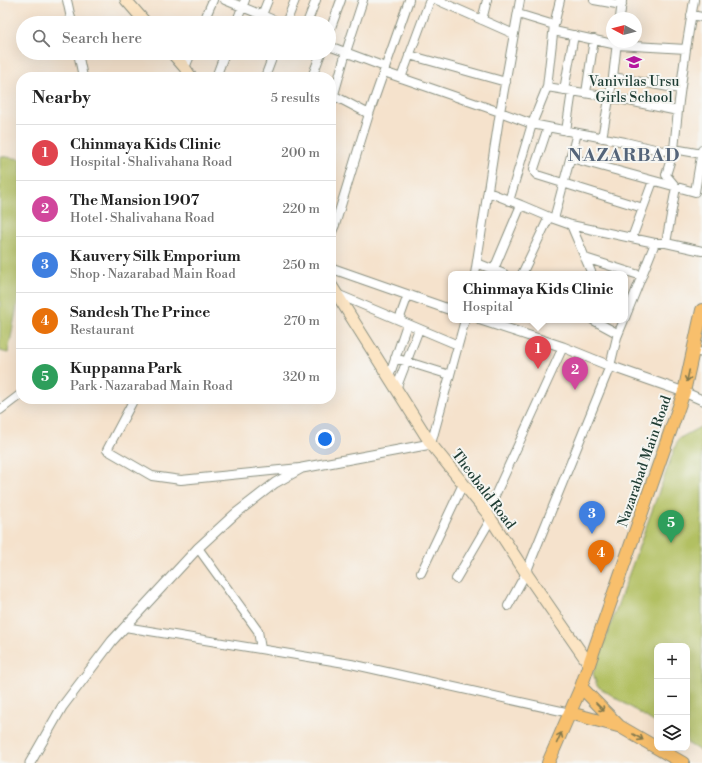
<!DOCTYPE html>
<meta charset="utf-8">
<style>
body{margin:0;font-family:"Libre Bodoni",serif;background:#f6f6f6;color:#222}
.controls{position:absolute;right:12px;bottom:12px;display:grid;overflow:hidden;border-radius:8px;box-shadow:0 4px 16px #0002}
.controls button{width:36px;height:36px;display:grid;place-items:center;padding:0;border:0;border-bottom:1px solid #e0e0e0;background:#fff;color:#222;font:20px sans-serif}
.compass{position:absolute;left:606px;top:12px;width:36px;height:36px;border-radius:50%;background:#fff;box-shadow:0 4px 16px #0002;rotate:277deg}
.you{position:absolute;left:325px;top:439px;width:14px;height:14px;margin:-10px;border:3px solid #fff;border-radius:50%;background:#1a73e8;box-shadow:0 0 0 6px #1a73e833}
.badge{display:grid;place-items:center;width:26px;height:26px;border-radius:50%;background:#d93025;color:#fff;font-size:13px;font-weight:700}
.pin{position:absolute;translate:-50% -33px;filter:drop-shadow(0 1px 2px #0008)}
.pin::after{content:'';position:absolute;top:21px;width:14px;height:12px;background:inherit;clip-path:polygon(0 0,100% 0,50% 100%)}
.popup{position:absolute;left:448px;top:271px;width:180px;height:52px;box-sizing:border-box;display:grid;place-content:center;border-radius:8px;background:#fff;filter:drop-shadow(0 1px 3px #0005);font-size:13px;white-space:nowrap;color:#767676}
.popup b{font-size:15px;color:#222}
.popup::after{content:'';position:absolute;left:50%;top:100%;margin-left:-8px;border:8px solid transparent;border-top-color:#fff}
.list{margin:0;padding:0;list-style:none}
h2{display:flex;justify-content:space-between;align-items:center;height:52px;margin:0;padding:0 16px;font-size:17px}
h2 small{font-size:13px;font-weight:400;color:#767676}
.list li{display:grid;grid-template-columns:26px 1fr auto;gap:12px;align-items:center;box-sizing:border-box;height:56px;padding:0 16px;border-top:1px solid #e0e0e0}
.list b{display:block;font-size:15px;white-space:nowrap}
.list p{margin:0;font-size:13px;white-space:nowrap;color:#767676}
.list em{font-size:13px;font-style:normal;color:#767676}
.icon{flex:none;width:22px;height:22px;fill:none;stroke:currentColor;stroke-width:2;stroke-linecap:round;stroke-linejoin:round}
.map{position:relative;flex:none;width:702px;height:763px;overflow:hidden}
.search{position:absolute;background:#fff;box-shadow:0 4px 16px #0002;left:16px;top:16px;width:320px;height:44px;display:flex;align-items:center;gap:10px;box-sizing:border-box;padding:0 14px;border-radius:22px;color:#767676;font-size:15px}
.panel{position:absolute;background:#fff;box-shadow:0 4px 16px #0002;left:16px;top:72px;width:320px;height:332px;border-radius:16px}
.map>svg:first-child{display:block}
.green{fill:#b2c062;stroke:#687e4b}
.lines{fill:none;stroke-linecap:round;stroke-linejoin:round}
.minor-casing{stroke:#8a9080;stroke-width:10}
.tertiary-casing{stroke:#8a9080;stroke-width:11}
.secondary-casing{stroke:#8a9080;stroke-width:13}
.primary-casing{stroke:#8a9080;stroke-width:14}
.minor{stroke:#fff;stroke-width:8}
.tertiary{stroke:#fff;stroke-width:9}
.secondary{stroke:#fce5c4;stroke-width:11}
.primary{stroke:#f8bf6c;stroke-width:12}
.oneway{stroke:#81784d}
.labels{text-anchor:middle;stroke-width:4;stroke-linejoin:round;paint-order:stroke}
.poi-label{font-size:14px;fill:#1f3d34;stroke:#f6f6f2}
.street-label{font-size:14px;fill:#1f3d34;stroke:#f6f6f2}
.district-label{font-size:18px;font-weight:bold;letter-spacing:1px;fill:#546479;stroke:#f6f6f2}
</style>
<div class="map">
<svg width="702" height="763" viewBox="0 0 702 763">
<rect width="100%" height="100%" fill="#f6f6f2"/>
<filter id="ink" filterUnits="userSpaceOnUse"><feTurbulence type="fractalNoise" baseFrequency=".025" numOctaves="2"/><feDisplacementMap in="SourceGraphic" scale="8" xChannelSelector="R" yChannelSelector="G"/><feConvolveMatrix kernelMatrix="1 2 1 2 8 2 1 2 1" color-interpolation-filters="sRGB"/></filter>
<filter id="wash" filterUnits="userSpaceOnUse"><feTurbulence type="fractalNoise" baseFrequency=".012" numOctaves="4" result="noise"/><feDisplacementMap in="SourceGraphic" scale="16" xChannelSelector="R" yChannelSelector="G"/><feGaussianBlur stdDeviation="0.9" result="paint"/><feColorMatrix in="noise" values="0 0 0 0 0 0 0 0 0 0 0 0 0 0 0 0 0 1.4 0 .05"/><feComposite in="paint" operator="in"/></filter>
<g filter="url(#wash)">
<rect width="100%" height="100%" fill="#f5e2cc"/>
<path class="green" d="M0 156 21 159V285L8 353 0 351Z
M702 426V752L687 743V646H657V724L597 686 593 673 678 439Z"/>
</g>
<g filter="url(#ink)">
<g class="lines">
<defs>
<path id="minor" d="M67 0 72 23
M225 0 262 15 268 0
M437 0 514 34
M594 0 622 5
M518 14 554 25
M262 15 281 23
M691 15 702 17
M620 18 622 1
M482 20 487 0
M203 23 213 0
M236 23 245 0
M286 23 295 0
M307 23 316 0
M554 31 617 45 686 49
M329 33 341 0
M329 46 385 67
M78 53 83 77
M409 55 506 82
M185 68 191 53
M384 72 500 112 532 124 625 142 663 151 674 149 702 154
M216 77 225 53
M265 77 274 53
M312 77 321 53
M613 77 680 89
M401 78 430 0
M547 87 609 97 678 111
M564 90 574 35
M586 93 594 39
M331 94 369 114
M331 105 346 52 363 0
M548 127 534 169 535 173 537 175 643 208
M566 131 572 91
M602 138 613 77 617 42
M571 158 695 192 702 150
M488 192 521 205 554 219 571 225 655 243H666L702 251
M509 201 532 124 547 87 554 25 560 0
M554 219 577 133
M571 225 592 274
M331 234 335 225 369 114 409 0
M632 238 653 181
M666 243 676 187 666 175 674 149 679 101 686 49 694 0
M585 258 642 276
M477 263 504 274
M494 269 521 205
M475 274 500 112 514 34 520 0
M522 274 549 217
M337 294 458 345
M625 318 655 243
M399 320 408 295
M593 320 615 332
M693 350 702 353
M395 358 450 375
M389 377 407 324
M396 389 419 329
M134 399 107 450 152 476 181 480 300 468
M0 410 21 394
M431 444 465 320
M487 513 563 347
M198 548 258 631 261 649
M421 573 463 484
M456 579 491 519
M508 606 526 573 610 366 617 337 624 320
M125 627 351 664 570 713"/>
<path id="tertiary" d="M331 268 451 310
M481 320 563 347 610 366 684 392 702 400
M30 763 62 707 112 641 198 548 235 514 275 483 302 468 431 444"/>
<path id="secondary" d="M126 0 146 23
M172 53 185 68 191 77
M331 285 431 444 487 513 526 573 589 664"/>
<path id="primary" d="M581 687 619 726 657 748
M570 713 618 726
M657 748 683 763
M548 763 581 687 684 392 702 310"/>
</defs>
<use href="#minor" class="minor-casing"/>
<use href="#tertiary" class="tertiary-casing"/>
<use href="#secondary" class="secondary-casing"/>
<use href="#primary" class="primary-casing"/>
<use href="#minor" class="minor"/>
<use href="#tertiary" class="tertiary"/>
<use href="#secondary" class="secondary"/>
<use href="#primary" class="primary"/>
</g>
<defs><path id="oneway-shaft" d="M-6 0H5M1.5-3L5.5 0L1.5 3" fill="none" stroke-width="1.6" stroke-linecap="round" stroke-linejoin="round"/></defs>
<g class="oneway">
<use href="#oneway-shaft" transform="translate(688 376) rotate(102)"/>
<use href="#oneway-shaft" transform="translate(600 707) rotate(45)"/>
<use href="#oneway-shaft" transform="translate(638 737) rotate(30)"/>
<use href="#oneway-shaft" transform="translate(559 738) rotate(-66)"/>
</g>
</g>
<defs>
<symbol id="school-bare" viewBox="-9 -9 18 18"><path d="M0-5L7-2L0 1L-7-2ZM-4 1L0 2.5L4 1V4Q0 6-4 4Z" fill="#b5179e" stroke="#f6f6f2" stroke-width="2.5" paint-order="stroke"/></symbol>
</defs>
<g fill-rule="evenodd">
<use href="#school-bare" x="623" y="51" width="22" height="22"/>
</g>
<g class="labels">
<g class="poi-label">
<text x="634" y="86">Vanivilas Ursu<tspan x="634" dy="16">Girls School</tspan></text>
</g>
<g class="street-label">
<text transform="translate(644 461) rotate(-71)" y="5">Nazarabad Main Road</text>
<text transform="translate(484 489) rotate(53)" y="5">Theobald Road</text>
</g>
<g class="district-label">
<text x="624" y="161">NAZARBAD</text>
</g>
</g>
</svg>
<div class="controls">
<button>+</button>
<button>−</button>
<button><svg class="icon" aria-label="layers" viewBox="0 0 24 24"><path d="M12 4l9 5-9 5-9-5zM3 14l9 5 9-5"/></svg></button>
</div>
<svg class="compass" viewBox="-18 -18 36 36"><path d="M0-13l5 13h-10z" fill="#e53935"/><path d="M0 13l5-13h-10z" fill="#767676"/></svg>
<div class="you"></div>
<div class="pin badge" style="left:538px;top:369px;background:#e0444e">1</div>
<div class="popup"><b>Chinmaya Kids Clinic</b>Hospital</div>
<div class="pin badge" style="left:575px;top:390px;background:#d1479c">2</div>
<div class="pin badge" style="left:592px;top:534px;background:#3f7fe0">3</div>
<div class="pin badge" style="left:601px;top:573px;background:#e8710a">4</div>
<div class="pin badge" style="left:671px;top:543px;background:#2e9e5b">5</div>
<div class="search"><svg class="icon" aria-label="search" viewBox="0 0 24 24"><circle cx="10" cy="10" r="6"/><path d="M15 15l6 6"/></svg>Search here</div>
<section class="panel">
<h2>Nearby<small>5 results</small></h2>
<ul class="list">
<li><span class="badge" style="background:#e0444e">1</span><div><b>Chinmaya Kids Clinic</b><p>Hospital · Shalivahana Road</p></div><em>200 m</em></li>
<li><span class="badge" style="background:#d1479c">2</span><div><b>The Mansion 1907</b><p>Hotel · Shalivahana Road</p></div><em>220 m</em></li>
<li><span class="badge" style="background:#3f7fe0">3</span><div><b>Kauvery Silk Emporium</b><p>Shop · Nazarabad Main Road</p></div><em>250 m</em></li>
<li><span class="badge" style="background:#e8710a">4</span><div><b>Sandesh The Prince</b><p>Restaurant</p></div><em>270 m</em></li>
<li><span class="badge" style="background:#2e9e5b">5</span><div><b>Kuppanna Park</b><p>Park · Nazarabad Main Road</p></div><em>320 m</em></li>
</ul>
</section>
</div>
